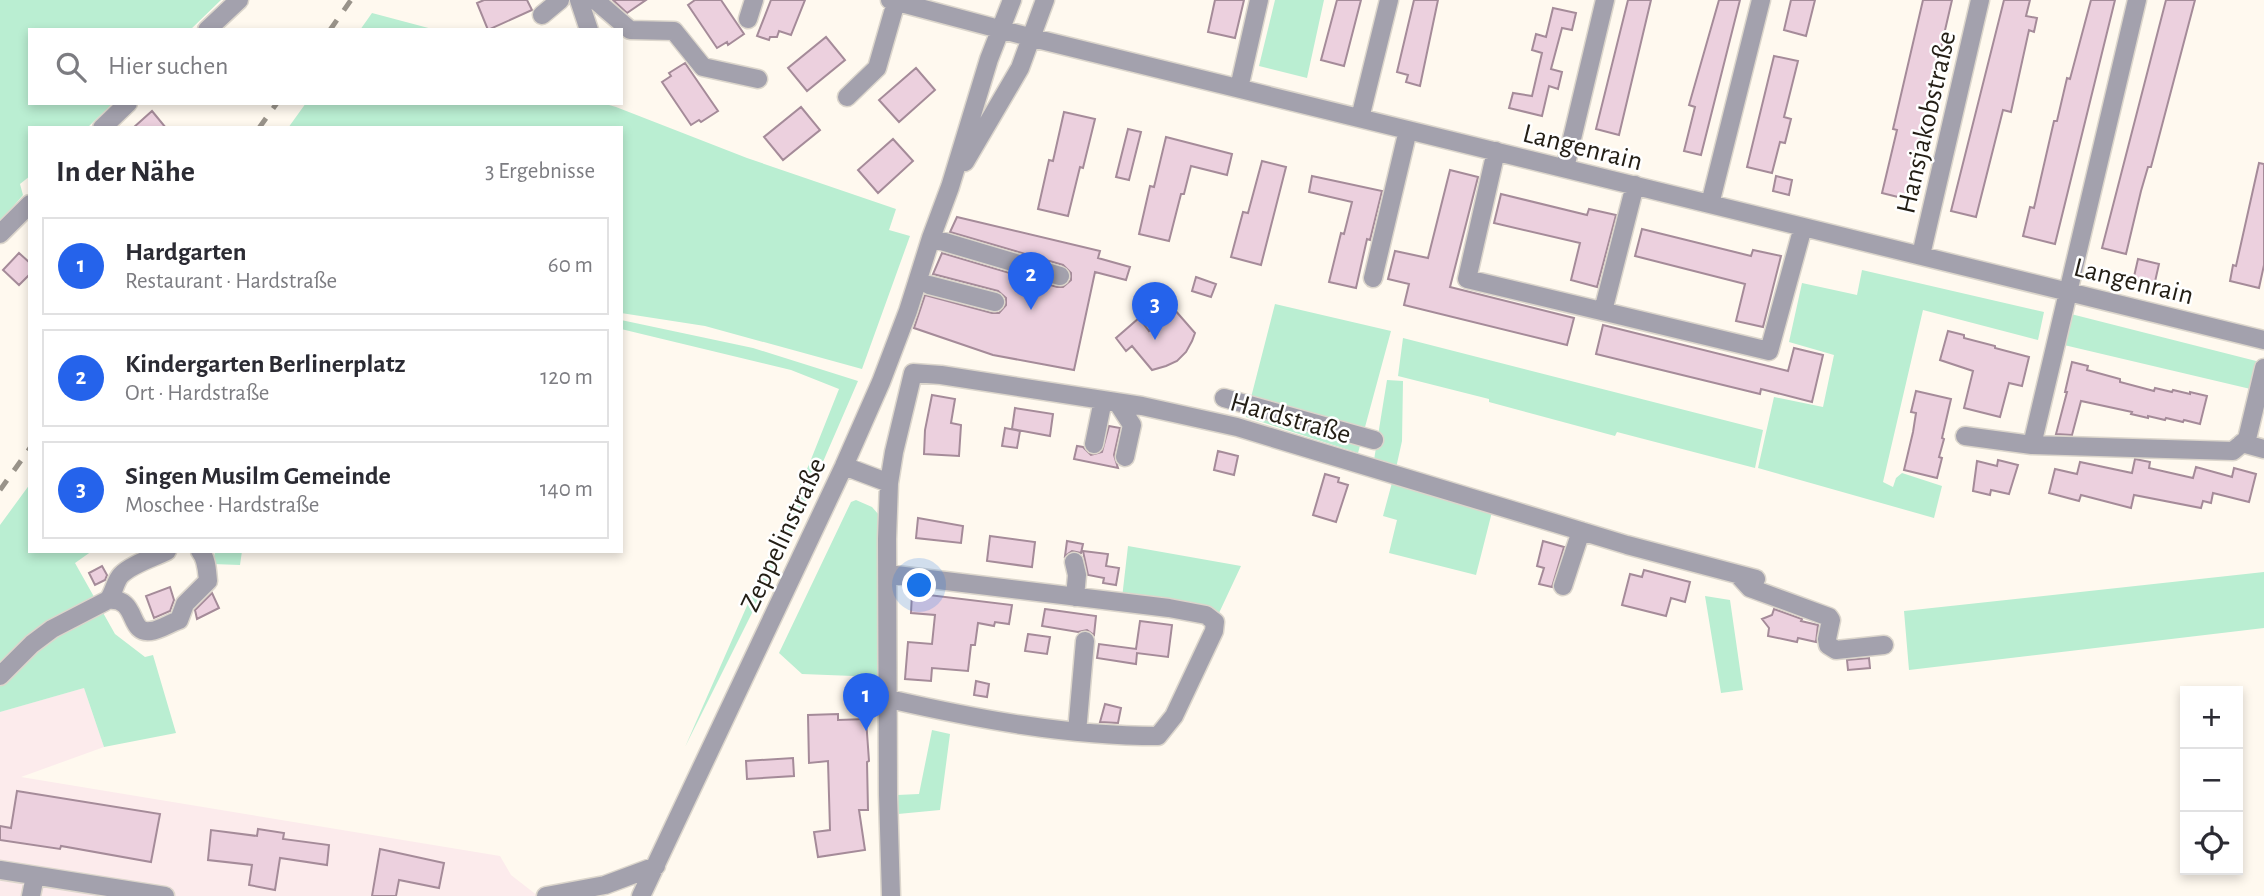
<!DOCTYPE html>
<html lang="de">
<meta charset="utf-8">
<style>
body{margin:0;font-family:"Alegreya Sans",sans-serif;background:#f7f7f7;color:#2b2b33}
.controls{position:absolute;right:21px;bottom:21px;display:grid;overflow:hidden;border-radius:0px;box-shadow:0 4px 10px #0003}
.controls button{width:63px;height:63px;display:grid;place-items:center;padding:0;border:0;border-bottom:2px solid #e1e1e2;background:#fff;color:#2b2b33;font:35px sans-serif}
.you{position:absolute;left:920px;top:586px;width:24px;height:24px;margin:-18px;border:5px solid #fff;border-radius:50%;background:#1a73e8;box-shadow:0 0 0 10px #1a73e833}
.badge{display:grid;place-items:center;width:46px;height:46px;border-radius:50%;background:#2563eb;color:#fff;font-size:23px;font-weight:700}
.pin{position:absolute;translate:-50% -58px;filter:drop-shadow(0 2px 4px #0008)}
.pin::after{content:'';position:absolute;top:37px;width:24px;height:21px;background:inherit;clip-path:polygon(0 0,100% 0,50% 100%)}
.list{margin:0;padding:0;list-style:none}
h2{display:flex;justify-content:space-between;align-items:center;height:91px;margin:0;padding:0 28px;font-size:30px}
h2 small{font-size:23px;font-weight:400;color:#7c7c81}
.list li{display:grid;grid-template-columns:46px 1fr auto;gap:21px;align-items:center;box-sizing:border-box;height:98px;margin:0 14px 14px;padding:0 14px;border:2px solid #e1e1e2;border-radius:0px}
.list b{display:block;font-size:26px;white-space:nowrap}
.list p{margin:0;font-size:23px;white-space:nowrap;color:#7c7c81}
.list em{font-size:23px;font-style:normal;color:#7c7c81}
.icon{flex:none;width:38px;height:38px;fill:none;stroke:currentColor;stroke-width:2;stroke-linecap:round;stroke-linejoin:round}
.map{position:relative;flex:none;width:2264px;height:896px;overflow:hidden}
.search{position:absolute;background:#fff;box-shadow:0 4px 10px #0003;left:28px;top:28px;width:595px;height:77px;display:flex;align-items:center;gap:18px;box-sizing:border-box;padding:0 24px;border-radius:0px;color:#7c7c81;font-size:26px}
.panel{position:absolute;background:#fff;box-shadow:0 4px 10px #0003;left:28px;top:126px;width:595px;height:427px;border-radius:0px}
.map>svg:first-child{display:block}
.commercial{fill:#fcebec}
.green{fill:#baeed2}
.building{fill:#ecd0de;stroke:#a58b99;stroke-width:2}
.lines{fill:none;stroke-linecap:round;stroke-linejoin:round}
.minor-casing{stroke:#dcd6cc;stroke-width:21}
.minor{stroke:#a3a1ad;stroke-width:18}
.rail{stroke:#99938a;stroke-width:5;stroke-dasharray:12 12;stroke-linecap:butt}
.labels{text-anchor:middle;stroke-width:5;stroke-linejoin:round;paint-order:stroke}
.street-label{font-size:28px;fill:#231e15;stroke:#fff}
</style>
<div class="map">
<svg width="2264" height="896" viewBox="0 0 2264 896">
<rect width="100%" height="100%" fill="#fff9ef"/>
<path class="commercial" d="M84 688 104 747 21 777 500 856 511 875 538 896H0V712Z"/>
<path class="green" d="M0 0H221L190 30H30V103H113L87 128H30V176L20 184 23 195 0 222Z
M1275 0H1324L1307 78 1259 66Z
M372 13 436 30H360Z
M306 103H602L616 107 747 158 896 209 889 230 910 236 862 369 705 326 621 313V128H288Z
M1862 270 2044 312 2038 340 1923 310 1883 482 1893 487 1896 478 1902 473 1942 486 1934 518 1758 468 1774 397 1823 407 1834 355 1789 342 1802 283 1857 295Z
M1275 304 1391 331 1358 453 1246 417Z
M2071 314 2264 363 2259 391 2064 345Z
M621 320 753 348 858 381 793 531 685 747 810 462 839 389 791 370 621 329Z
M1403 338 1763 430 1755 468 1617 432 1615 436 1489 402V399L1398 376Z
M1387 380 1403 381 1402 441 1396 468 1374 460Z
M1393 479 1493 508 1476 575 1389 553 1397 520 1383 516Z
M30 484V551H92L75 563 115 634 145 657 153 655 176 733 104 747 84 688 0 712V525Z
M856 500 872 507 879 515V677L802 674 779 653 851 502Z
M1128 546 1241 566 1219 613 1122 598Z
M215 551H242L240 565 213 564Z
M2264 572V628L1909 670 1904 611Z
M1705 596 1730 600 1743 690 1721 693Z
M932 730 950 734 940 810 898 814 897 795 919 794Z"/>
<path class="building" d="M484 0H527L532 10 488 30 477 3Z
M613 0H646L627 13Z
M695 0H721L744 34 728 45 727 42 717 48 688 5Z
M771 0H805L791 35 779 31 777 37H770L769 40 757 36Z
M1215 0H1244L1235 38 1208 32Z
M1337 0H1361L1344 66 1321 60Z
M1414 0H1438L1420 86 1406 82 1408 75 1397 72Z
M1628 0H1651L1619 135 1596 129Z
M1719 0H1740L1701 155 1684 151 1695 107 1689 105Z
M1791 0H1815L1806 36 1784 30Z
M1923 0H1952L1906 199 1882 193 1897 130 1893 129Z
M2004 0H2030L2026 16 2037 18 2034 32 2029 30 2011 112 2003 110 1976 217 1951 211Z
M2091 0H2115L2055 244 2023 236 2030 207 2034 208 2054 121H2057L2067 78 2070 79Z
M2166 0H2195L2151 167H2148L2141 191 2126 254 2102 248Z
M1553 8 1576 13 1572 30 1562 28 1551 69 1562 72 1558 89 1549 86 1542 116 1509 108 1513 93 1532 96 1542 53 1532 50 1536 34 1546 37Z
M826 37 845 60 807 91 788 68Z
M1774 56 1798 61 1784 117 1791 119 1785 143 1780 142 1772 173 1747 167Z
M685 63 718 111 701 122 699 120 691 125 662 82 671 76 669 73Z
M916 68 935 90 899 122 879 100Z
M801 107 820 130 783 160 764 137Z
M152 111 166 128H133Z
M1064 112 1095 119 1083 168 1080 167 1068 216 1038 209 1049 160 1053 161Z
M1128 129 1141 132 1129 180 1116 177Z
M1166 137 1232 154 1227 175 1191 166 1184 194H1181L1169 241 1139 234 1150 186 1154 187Z
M893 139 913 161 878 193 858 170Z
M1262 161 1286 167 1261 265 1231 257 1243 212 1248 213Z
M2259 163 2264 164V265L2259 288 2230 281 2233 265 2236 266Z
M1450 170 1478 177 1450 287 1574 318 1567 345 1404 305 1409 284 1388 279 1395 251 1428 258Z
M1312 176 1382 191 1370 240 1367 239 1356 288 1329 282 1341 233 1344 234 1352 202 1309 192Z
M1776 176 1792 180 1789 195 1773 191Z
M1501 194 1587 215 1589 209 1616 215 1597 287 1571 280 1580 243 1494 223Z
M957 217 1100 251 1098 258 1130 267 1126 280 1095 272 1074 370 993 355 914 328 925 295 992 313H999L1006 305V298L998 291 933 274 942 253 1057 287H1063L1071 280V273L1063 265 950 232Z
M1642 229 1751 256 1753 250 1781 256 1763 327 1736 321 1745 284 1635 256Z
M19 253 30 263V274L19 285 3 270Z
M2138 259 2159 264 2154 286 2133 281Z
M1196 277 1216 284 1211 297 1192 291Z
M1174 309 1195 333 1192 341 1186 352 1177 361 1166 366 1152 370 1132 346 1126 351 1116 338 1139 318 1149 331Z
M1603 325 1788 371 1794 348 1823 355 1812 402 1761 389 1760 394 1596 354Z
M1948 331 1964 335V338L1995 346V348L2029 357 2022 386 2009 383 2000 417 1964 408 1973 371 1940 360Z
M2072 362 2088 366 2087 370 2120 379V382L2154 391 2155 388 2172 392 2173 390 2190 394V392L2207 396 2200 424 2184 420 2183 422 2166 418 2165 420 2148 416V418L2131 414 2132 412 2081 401 2072 435 2056 434 2067 392H2065Z
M1916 391 1951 399 1942 438 1944 439 1939 457 1942 458 1937 478 1904 470 1913 432 1916 413 1911 412Z
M932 395 955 399 951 423 961 425 959 456 924 454 925 430Z
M1015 408 1053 414 1050 436 1012 429Z
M1109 426 1120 428 1114 455 1118 468 1074 459 1077 446 1083 447 1091 455 1102 452Z
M1005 428 1020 431 1017 448 1002 446Z
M1218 451 1238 456 1234 475 1214 470Z
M2135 459 2150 462 2149 468 2193 478 2196 467 2232 477 2234 468 2256 474 2249 502 2213 493 2211 503 2203 501 2201 508 2134 495 2131 508 2081 495 2079 501 2049 493 2055 469 2077 474 2080 462 2132 473Z
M1998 460 2018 465 2009 494 1991 490 1990 495 1973 491 1977 461 1997 466Z
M1325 474 1339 478 1338 482 1348 485 1336 522 1313 515Z
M918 518 963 526 961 543 916 538Z
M990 536 1035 542 1032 567 987 561Z
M1067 541 1083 544 1081 553 1072 551 1065 556Z
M1543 541 1564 547 1552 587 1539 584 1544 568 1537 566Z
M1083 551 1108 554 1106 566 1119 568 1116 585 1103 583 1104 578 1088 575Z
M102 566 107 575 105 580 95 585 89 573Z
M1644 570 1690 582 1685 602 1671 598 1666 616 1622 605 1630 574 1642 577Z
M170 587 174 600 170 611 154 618 146 596Z
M212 593 219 608 197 619 195 610Z
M912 593 1012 605 1009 624 995 622 994 626 978 623 975 645H971L968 671 932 668 931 681 905 679 908 642 932 644 935 615 911 613Z
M1045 609 1096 616 1094 635 1087 630 1078 632 1042 626Z
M1774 609 1802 619 1801 621 1818 625 1816 642 1798 638 1797 642 1768 636 1769 628 1762 619 1772 615Z
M1140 621 1172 625 1168 657 1137 653 1136 664 1097 658 1099 644 1136 649Z
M1028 634 1050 637 1047 654 1025 651Z
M1869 658 1870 668 1848 670 1847 660Z
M976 681 989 684 987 697 974 695Z
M1105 704 1121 708 1118 723 1100 722Z
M838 714V720L866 719 869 761 867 762 868 810H859L865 850 818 857 814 832 830 830 828 761 809 763 808 715Z
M793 758 794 776 747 779 746 761Z
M17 791 160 814 151 862 61 846 60 849 0 840V826L11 828Z
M258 829 284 833 283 839 329 845 327 865 280 858 275 890 249 885 252 865 208 860 211 830 257 836Z
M380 849 444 863 439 888 399 880 396 896H372Z"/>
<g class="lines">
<defs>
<path id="minor" d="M579 0 589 30
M595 0 630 30 674 31 703 67 758 79
M890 0 1033 38 2264 340
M542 15 560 0
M748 19 754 0
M207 30 239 0
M1239 88 1259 0
M847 97 877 68 896 2
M1360 118 1389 0
M102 128 128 103
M1496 151 1467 279 1769 351 1803 227
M965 162 1020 68 1045 0
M1565 168 1605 0
M1710 204 1761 0
M0 234 30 204
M931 238 1060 276
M1921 255 1980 0
M1373 278 1408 130
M929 285 995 302
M1603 311 1635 185
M1224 398 1374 440
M1117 402 1132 425 1125 457
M1965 436 2032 445 2233 451 2247 439 2264 368
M2242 443 2264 449
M1094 444 1103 400
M2032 445 2137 0
M844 466 889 483
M1074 562 1077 575 1075 597
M888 574 1169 608 1206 615 1215 622 1214 631 1174 716 1158 736C1067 736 977 719 889 699
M1740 577 1750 588 1829 617 1831 620 1827 639 1828 645 1836 650 1884 645
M1563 586 1581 531
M108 600C114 593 115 581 121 575 132 564 153 558 167 551
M0 676 32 644 52 629 108 600C139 597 127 635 151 631 160 630 170 623 179 620L185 604 208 581C207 571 207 559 200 551
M1077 732 1085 641
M0 870 165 896
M31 896 35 876
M546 896 605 885 656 866
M641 896 844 466 881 382 908 311 931 238 950 187 989 59 1012 0
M891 896 888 795 887 539 889 483 894 452 913 373 941 375 1142 406 1237 427 1627 545 1756 579"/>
</defs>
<use href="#minor" class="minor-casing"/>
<use href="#minor" class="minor"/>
<path class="rail" d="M330 30 351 0
M259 128 277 103
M0 490 30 448"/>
</g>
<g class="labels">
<g class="street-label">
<text transform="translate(1925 122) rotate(-77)" y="10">Hansjakobstraße</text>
<text transform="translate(1583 146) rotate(14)" y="10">Langenrain</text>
<text transform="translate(2134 280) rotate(14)" y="10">Langenrain</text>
<text transform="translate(1291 417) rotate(16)" y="10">Hardstraße</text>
<text transform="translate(782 534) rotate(-65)" y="10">Zeppelinstraße</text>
</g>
</g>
</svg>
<div class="controls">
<button>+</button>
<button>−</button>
<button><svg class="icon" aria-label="locate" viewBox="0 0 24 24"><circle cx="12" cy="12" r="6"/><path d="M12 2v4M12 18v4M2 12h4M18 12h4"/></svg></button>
</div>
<div class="you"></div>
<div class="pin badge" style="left:866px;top:731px">1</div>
<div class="pin badge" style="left:1031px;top:310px">2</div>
<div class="pin badge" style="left:1155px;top:340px">3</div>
<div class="search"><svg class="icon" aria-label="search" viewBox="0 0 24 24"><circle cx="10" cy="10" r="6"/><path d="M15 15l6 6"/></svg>Hier suchen</div>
<section class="panel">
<h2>In der Nähe<small>3 Ergebnisse</small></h2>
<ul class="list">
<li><span class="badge">1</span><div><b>Hardgarten</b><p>Restaurant · Hardstraße</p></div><em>60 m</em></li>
<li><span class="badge">2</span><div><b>Kindergarten Berlinerplatz</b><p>Ort · Hardstraße</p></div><em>120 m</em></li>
<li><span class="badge">3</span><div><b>Singen Musilm Gemeinde</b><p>Moschee · Hardstraße</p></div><em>140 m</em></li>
</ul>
</section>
</div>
